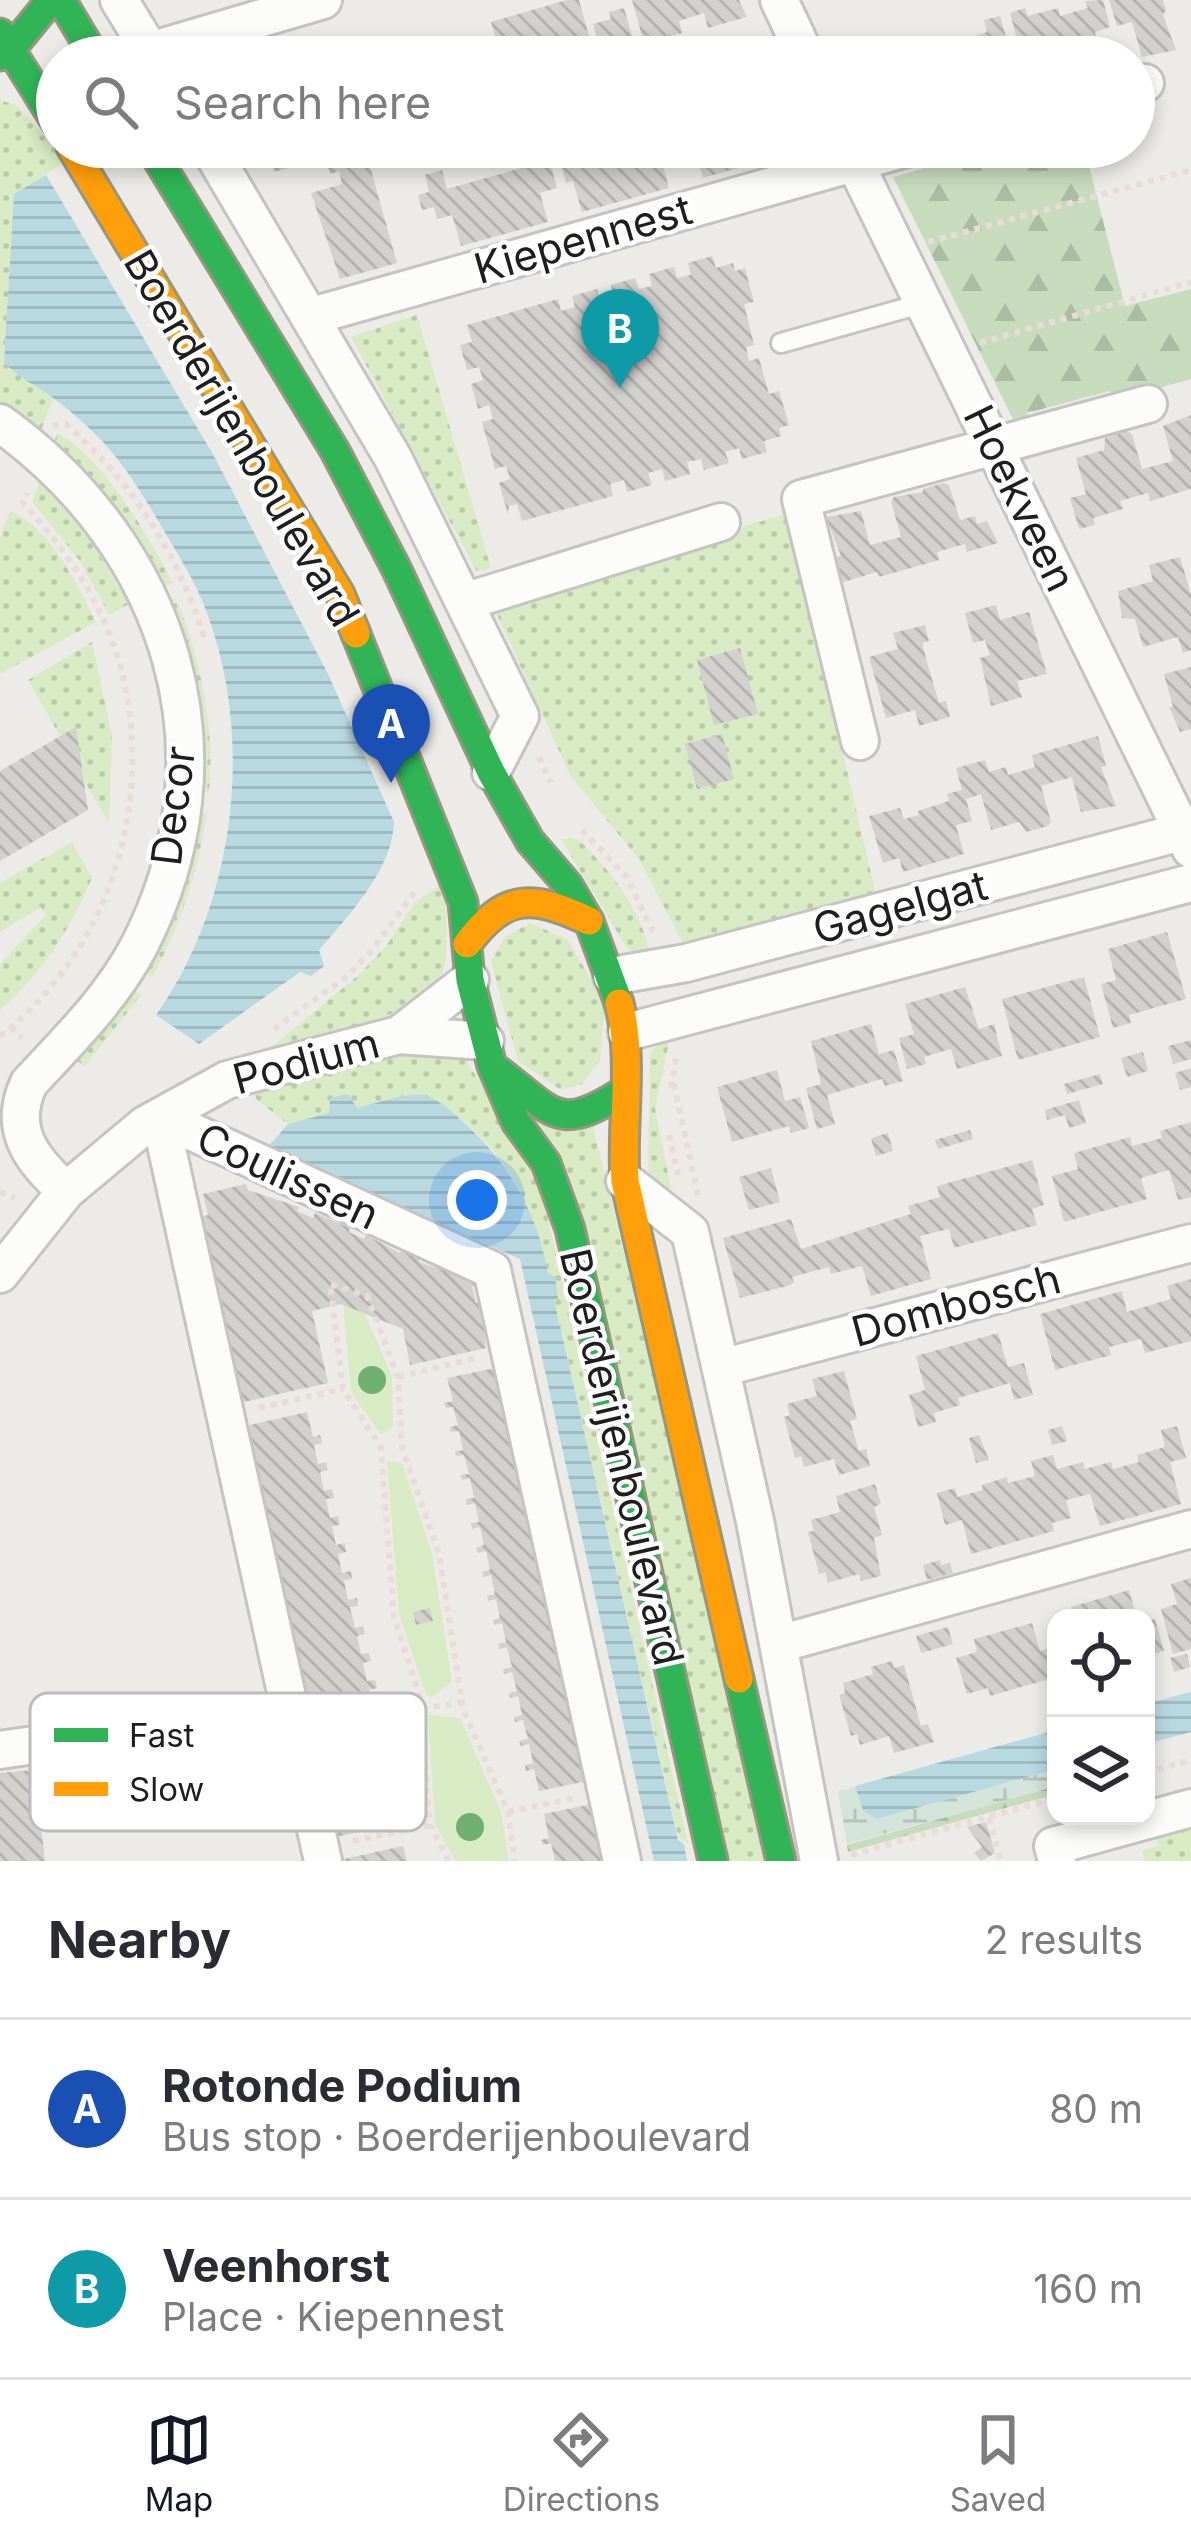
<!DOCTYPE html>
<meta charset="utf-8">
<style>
body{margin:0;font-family:Inter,sans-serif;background:#f2f2f3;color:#2b2b33}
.controls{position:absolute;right:36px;bottom:36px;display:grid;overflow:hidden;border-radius:24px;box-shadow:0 6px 18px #0003}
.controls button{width:108px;height:108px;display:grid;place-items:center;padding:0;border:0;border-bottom:3px solid #e1e1e2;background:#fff;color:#2b2b33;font:60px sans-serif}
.you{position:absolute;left:477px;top:1200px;width:42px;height:42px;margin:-30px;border:9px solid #fff;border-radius:50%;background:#1a73e8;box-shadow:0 0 0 18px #1a73e833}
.badge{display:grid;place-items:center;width:78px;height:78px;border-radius:50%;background:#111827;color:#fff;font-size:39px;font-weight:700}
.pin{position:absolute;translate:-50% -99px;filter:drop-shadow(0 3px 6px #0008)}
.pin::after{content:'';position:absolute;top:63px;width:42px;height:36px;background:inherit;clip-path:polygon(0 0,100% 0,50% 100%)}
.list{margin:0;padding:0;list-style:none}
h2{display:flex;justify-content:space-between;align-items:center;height:156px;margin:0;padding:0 48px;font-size:51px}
h2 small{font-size:39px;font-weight:400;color:#7c7c81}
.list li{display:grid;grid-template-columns:78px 1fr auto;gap:36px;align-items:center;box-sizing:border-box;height:180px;padding:0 48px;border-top:3px solid #e1e1e2}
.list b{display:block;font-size:45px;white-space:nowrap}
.list p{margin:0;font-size:39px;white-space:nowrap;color:#7c7c81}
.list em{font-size:39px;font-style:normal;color:#7c7c81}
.icon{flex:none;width:66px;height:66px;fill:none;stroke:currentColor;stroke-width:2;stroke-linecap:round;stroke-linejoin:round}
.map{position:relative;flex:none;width:1191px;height:1861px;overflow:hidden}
.search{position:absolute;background:#fff;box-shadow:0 6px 18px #0003;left:36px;right:36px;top:36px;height:132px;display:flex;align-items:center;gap:30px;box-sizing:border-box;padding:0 42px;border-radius:66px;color:#7c7c81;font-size:45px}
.sheet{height:516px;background:#fff}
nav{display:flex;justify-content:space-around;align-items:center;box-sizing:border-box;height:168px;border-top:3px solid #e1e1e2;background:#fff;font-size:33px;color:#7c7c81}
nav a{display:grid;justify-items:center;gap:6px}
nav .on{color:#111827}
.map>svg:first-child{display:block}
.grass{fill:url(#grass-dots)}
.forest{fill:url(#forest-firs)}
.wetland{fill:url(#wetland-marsh)}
.garden{fill:#d9ebc4}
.water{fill:url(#water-rules)}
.building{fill:url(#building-back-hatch)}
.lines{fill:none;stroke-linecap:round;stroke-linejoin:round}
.lane-casing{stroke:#c5c4c3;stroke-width:24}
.street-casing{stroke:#c5c4c3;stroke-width:42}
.fast-casing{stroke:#95977e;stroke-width:33}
.slow-casing{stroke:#95977e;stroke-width:33}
.path{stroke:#ebdbd8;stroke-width:6;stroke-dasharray:6 6;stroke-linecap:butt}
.lane{stroke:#fcfcfb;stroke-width:18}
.street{stroke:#fcfcfb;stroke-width:36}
.fast{stroke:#30b455;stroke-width:27}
.slow{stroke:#ff9f0a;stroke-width:27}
.tree{fill:#6fb071}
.labels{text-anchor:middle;stroke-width:9;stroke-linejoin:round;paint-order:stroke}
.street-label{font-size:42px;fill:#1e1e1e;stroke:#fff}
.key{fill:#fff;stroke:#bcbcbc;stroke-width:3}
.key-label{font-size:33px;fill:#1e1e1e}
</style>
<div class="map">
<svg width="1191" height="1861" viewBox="0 0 1191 1861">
<defs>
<pattern id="grass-dots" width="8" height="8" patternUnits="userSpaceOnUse" patternTransform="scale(3)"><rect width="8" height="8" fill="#d9ebc4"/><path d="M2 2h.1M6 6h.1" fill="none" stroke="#bac9a8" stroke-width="1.8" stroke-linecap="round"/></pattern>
<pattern id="forest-firs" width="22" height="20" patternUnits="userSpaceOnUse" patternTransform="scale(3)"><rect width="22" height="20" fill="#c7dcbc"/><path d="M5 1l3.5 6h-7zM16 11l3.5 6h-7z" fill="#aabca1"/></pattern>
<pattern id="wetland-marsh" width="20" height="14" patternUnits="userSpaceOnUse" patternTransform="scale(3)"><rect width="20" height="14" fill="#d4e4da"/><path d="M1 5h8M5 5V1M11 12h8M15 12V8" fill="none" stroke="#b6c3bb"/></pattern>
<pattern id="water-rules" width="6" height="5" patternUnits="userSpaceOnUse" patternTransform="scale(3)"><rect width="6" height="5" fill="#b9d9e1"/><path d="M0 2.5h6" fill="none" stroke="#9fbac1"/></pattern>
<pattern id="building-back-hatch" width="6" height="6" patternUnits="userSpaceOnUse" patternTransform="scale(3)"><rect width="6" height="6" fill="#d3d1ce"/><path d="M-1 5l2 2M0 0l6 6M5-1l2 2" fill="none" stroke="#b5b3b0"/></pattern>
</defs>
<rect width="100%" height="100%" fill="#ecebe7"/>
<path class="grass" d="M0 100 16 105 67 160 14 195 4 362 53 398 39 436 0 407Z
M417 315 491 568 477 572 351 337Z
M57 433C100 454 151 538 172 583L158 589 53 446Z
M40 481 88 536 129 604 109 615 80 561 32 502Z
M10 511C52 529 76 583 96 622L0 674V538Z
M787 514 876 895 683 943 639 859 571 777 493 606 606 565Z
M178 602C201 664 215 726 209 792L193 791 166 607Z
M92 642 112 736 109 823 83 779 76 728 60 736 28 680Z
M192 811 207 813C198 872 181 925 152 977L139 969Z
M572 838 580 841C613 873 641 911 651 956L628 950 561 839Z
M72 842 92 878C70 929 42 974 0 1010V964L46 915 41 907 0 932V883Z
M445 882C445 909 450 942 444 968 433 1013 309 1045 269 1049L359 975 386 946 415 902Z
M530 923 568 940 605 1004 600 1061 582 1084 561 1090 518 1061 491 961 505 937Z
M128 986 141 995 84 1067 73 1056Z
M667 1036 670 1037 655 1109 674 1203 648 1187 650 1053Z
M413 1051 453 1053 466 1060 538 1174 688 1843 678 1836 554 1299 555 1277 548 1273C535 1202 496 1137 433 1099L356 1108 347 1095 331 1098 330 1113 288 1124 257 1100 253 1091Z
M534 1121 593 1126 771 1861H726Z
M1191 1826V1861H1145L1142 1851 1158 1846 1156 1836Z"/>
<path class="forest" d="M1000 147H1084L1125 306 1191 289V379L1113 401 1110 391 1027 413 1029 424 1017 427 893 177Z
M1056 1786V1794L848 1852 847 1845Z"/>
<path class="wetland" d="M1056 1769V1786L847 1844 838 1791 855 1787 863 1810 877 1819Z"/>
<path class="garden" d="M343 1303 364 1312 392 1376 393 1427 381 1435 351 1392Z
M387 1461 402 1463 432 1553 452 1682 431 1697 426 1694 399 1615Z
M428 1715 460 1718 501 1812 509 1861H455L435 1824Z"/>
<path class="water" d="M46 175 214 456 328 674 394 822C393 869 348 916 319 950L324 966 311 976 300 972 199 1044 156 1015C235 904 255 741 207 613 196 582 177 553 160 524 143 495 126 467 103 442 87 425 67 408 48 394 33 384 15 375 4 362L14 194Z
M348 1094 357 1108C375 1104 403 1093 421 1095 436 1097 451 1110 461 1120 508 1161 537 1212 548 1273L555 1277 558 1298 554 1300 678 1840 684 1844 687 1861H654L520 1259 267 1148 288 1124 329 1113 330 1098Z
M1191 1692V1732L1146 1744V1704Z
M1056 1730V1769L877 1819 863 1811 855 1786Z"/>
<path class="building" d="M567 0H579L594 54 501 57 491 22Z
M632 0H739L747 17 708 28 704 13 679 21 682 33 644 43Z
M1103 0 1110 27 1095 32 1102 57H1039L1034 40 1018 44 1010 13 1025 8 1028 16 1058 8 1060 16 1088 8 1085 1Z
M1109 0H1163L1166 10 1163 15 1176 50 1142 57 1132 22 1117 26Z
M624 8 633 40 619 44 621 54 602 57 593 24 611 19 609 12Z
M1000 16 1009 47 993 51 995 57H915L913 49 929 44 931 52 987 32 984 20Z
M407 40 412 54 444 45 447 57H377L375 49Z
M267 147H330L332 155 352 150 356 166 369 163 397 263 340 279 311 193 342 184 339 171 330 174 325 158 274 172Z
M599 147H658L669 188 582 212 573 181 566 183 562 168 569 167 566 156Z
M694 147H788L791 158 760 167 759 162 703 178Z
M547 153 557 188 540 193 548 222 461 246 452 215 437 219 434 207 422 210 418 195 429 192 425 175 442 170 447 189 532 165 530 158Z
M712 256 716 268 733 263 735 271 745 268 754 302 744 304 754 345 746 347 749 361 759 358 769 394 779 391 789 425 779 428 781 436 764 441 767 452 742 459 739 448 725 452 729 463 704 470 701 459 687 462 690 474 665 481 662 469 648 473 652 485 627 492 624 480 610 484 613 496 522 521 517 504 509 506 508 515 499 483 510 479 506 466 495 469 482 422 493 419 489 405 478 409 471 384 483 380 479 367 467 370 460 345 472 342 467 325 558 299 561 311 575 307 572 296 597 289 600 300 614 297 611 285 635 278 639 289 652 286 649 274 674 267 677 278 691 275 688 263Z
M1191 415V489L1150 501 1148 493 1120 501 1123 509 1093 518 1095 525 1079 529 1070 498 1086 494 1076 458 1104 450 1105 438 1127 431 1132 434 1142 469 1173 461 1163 426Z
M944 483 949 485 960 520 975 516 977 524 987 521 998 543 967 552 965 544 937 552 939 560 879 577 877 572 843 582 836 557 841 556 826 517 861 511 870 545 901 537 891 501 894 497 923 492V489Z
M1180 557 1191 595V650L1183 653 1178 637 1143 647 1135 619 1122 618 1118 591 1153 581 1149 565Z
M996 605 1000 620 1029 612 1047 674 1017 681 1022 697 991 706 980 658 990 655 985 640 973 643 965 613Z
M925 625 929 641 922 643 929 669 939 703 946 701 950 717 919 726 915 710 886 718 869 657 898 649 893 633Z
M740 648 758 714 714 725 697 660Z
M1191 667V729L1180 732 1169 707H1173L1164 674Z
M76 727 88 810 0 861V771Z
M722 734 734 779 697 789 685 744Z
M1098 736 1106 766 1101 767 1116 806 1081 812 1072 777 1041 786 1051 822 1048 826 1026 832 1019 822 991 830 981 794 966 799 972 821 956 825 964 854 903 872 899 858 883 863 869 816 900 808 904 819 919 815 918 811 949 801 947 794 962 790 956 768 985 760 989 772 1006 767 1008 775 1035 767 1032 755Z
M1167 932 1186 999 1129 1015 1131 1023 1113 1028 1101 984 1116 980 1108 949Z
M1084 977 1100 1037 1018 1060 1002 999Z
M965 987 979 1029 994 1024 1002 1056 957 1069 951 1049 924 1057 926 1064 907 1069 899 1038 914 1034 905 1004Z
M871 1024 879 1054 894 1050 903 1081 885 1086 882 1079 827 1095 835 1124 817 1129 806 1088 821 1084 811 1041Z
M1191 1040V1059L1173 1064 1168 1046Z
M1143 1052 1148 1071 1127 1077 1121 1058Z
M1191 1068V1087L1180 1090 1175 1073Z
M777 1070 785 1101 800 1097 809 1128 791 1133 789 1126 732 1142 717 1087Z
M1100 1074 1103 1084 1067 1094 1064 1084Z
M1079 1100 1086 1123 1069 1128 1065 1115 1047 1120 1045 1110Z
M1191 1122V1197L1178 1200 1169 1170 1141 1178 1147 1199 1064 1222 1052 1176 1078 1169 1074 1153 1130 1137 1132 1146 1162 1138 1160 1131Z
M970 1130 973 1139 938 1149 935 1140Z
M888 1133 893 1151 876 1156 871 1138Z
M1032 1160 1044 1205 1032 1209 1037 1225 954 1248 949 1229 920 1236 931 1279 871 1296 862 1266 831 1274 829 1267 792 1277 794 1283 784 1287 740 1298 723 1238 791 1219 801 1249 911 1214 908 1206 940 1197 937 1186Z
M771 1168 780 1202 749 1210 739 1177Z
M246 1184 248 1190 299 1207 297 1211 313 1218 315 1213 350 1228 349 1232 364 1239 366 1235 400 1253 402 1249 421 1257 419 1262 436 1268 438 1264 476 1280 477 1286H472L476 1303H481L486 1348 410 1365 403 1329 341 1304 312 1311 328 1383 240 1403 216 1297H221L217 1279 212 1280 199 1217 208 1215 203 1194Z
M1191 1279V1341L1145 1353 1141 1339 1109 1347 1111 1355 1055 1370 1040 1314 1122 1291 1127 1312 1171 1299 1167 1286Z
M998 1333 1008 1367 1024 1363 1033 1395 1014 1400 1010 1383 958 1398 960 1405 934 1413 936 1422 918 1427 909 1395 925 1390 916 1356Z
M495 1368 587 1781 539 1791 534 1769 526 1771 525 1765 533 1763 529 1744 521 1746 519 1741 528 1739 523 1720 515 1722 514 1717 522 1715 518 1696 510 1698 509 1693 517 1691 512 1672 504 1674 503 1669 512 1667 507 1647 499 1649 498 1644 506 1642 502 1623 494 1625 493 1620 500 1618 496 1599 488 1601 487 1596 495 1594 491 1575 483 1577 482 1572 490 1570 486 1551 478 1553 476 1548 484 1545 480 1527 472 1529 471 1523 479 1522 475 1503 467 1505 466 1499 474 1498 470 1478 462 1480 460 1475 469 1474 464 1455 456 1456 455 1452 463 1450 459 1431 451 1432 450 1427 458 1425 453 1407 446 1408 444 1403 453 1401 447 1378Z
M844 1371 857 1419 850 1421 859 1451 866 1449 870 1466 839 1475 834 1459 804 1467 801 1456 795 1458 784 1417 790 1415 787 1404 817 1396 812 1379Z
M307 1412 313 1437 320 1435 322 1443 314 1445 318 1464 326 1462 328 1470 320 1472 324 1491 332 1489 334 1498 326 1499 330 1518 338 1516 340 1525 332 1526 336 1545 345 1543 346 1552 338 1554 342 1573 351 1571 352 1579 344 1580 348 1600 357 1598 358 1606 350 1607 355 1628 363 1626 365 1634 357 1636 361 1654 369 1653 371 1661 363 1663 367 1681 375 1680 377 1688 369 1690 373 1709 381 1707 383 1715 375 1717 379 1736 387 1734 389 1742 381 1744 385 1763 393 1761 395 1769 387 1771 391 1790 399 1788 401 1796 393 1798 398 1823 336 1837 245 1426Z
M1062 1426 1067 1441 1052 1445 1048 1430Z
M1177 1426 1186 1458 1170 1462 1181 1504 1100 1526 1090 1494 1066 1500 1071 1518 1052 1523 1054 1531 971 1554 962 1520 945 1525 937 1493 955 1488 957 1497 983 1490 982 1485 1007 1477 1008 1483 1035 1476 1031 1461 1053 1455 1057 1469 1083 1462 1085 1469 1111 1462 1113 1469 1139 1462 1137 1455 1165 1447 1161 1430Z
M979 1435 989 1460 976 1463 969 1438Z
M875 1484 881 1504 874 1507 882 1535 874 1538 881 1576 861 1581 859 1574 828 1583 825 1572 819 1574 808 1532 814 1531 811 1520 840 1512 836 1496Z
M940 1560 941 1565 950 1563 953 1573 927 1580 923 1565Z
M1191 1578V1649L1173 1654 1161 1609 1177 1604 1171 1584Z
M1129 1590 1137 1618H1074L1071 1607Z
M430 1608 433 1621 416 1625 413 1612Z
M1155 1619 1164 1651 1146 1656V1621Z
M1032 1623 1040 1651 1056 1646V1681L1047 1684 1046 1680 990 1696 988 1688 967 1694 956 1658 977 1652 974 1639Z
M948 1627 953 1644 921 1653 916 1636Z
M1187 1654 1190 1667 1174 1672 1170 1658Z
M892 1661 894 1668 904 1665 921 1726 928 1724 934 1742 894 1753 889 1736 860 1745 857 1734 851 1736 839 1695 845 1693 843 1683 873 1674 871 1667Z
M42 1769 45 1798 38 1799 45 1861H0V1773Z
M592 1804 605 1861H555L551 1843 543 1845 541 1840 549 1838 544 1814Z
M986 1822 995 1853 981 1861 974 1853 982 1847 967 1827Z
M403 1846 407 1861H345L344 1859Z"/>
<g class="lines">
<defs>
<path id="lane" d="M781 343 924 303"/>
<path id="street" d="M119 0 154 57
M779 0 806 57
M150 51 323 0
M1134 86 1145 83
M209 147 393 458 520 716 491 772
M847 147 1191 849
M312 316 910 147
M0 423C171 546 239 754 138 948 110 1000 69 1040 29 1083 7 1130 32 1160 66 1191
M467 601 721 522
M860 741 801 499 1148 404
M612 976 686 963 1185 831
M470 980 399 1035 485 1041
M627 1032 1191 883
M160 1117 492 1270 622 1861
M160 1117 323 1861
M625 1181 690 1232 755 1521 819 1861
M0 1274 66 1191 145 1125 227 1080 399 1035
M721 1368 1191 1243
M779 1644 1191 1529
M0 1750 83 1738
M1057 1861 1053 1846 1191 1808"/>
<path id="fast" d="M61 0 95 57
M0 33 57 124
M0 56 10 50 51 0
M150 147 335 451 396 568 491 772 530 841 568 885 589 921 619 1003
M356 634 463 902 470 980 492 1066 516 1122 546 1163 570 1229 713 1861
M499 1071C554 1113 558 1134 624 1091
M739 1679 781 1861"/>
<path id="slow" d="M71 147 340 594 356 634
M467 944C506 892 533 895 589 921
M619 1003C634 1060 621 1122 625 1181L739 1679"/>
</defs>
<use href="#lane" class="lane-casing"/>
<use href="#street" class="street-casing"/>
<use href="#fast" class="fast-casing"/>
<use href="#slow" class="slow-casing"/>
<path class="path" d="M928 242 1191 170
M980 343 1191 282
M53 425 66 424C133 483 179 555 205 640
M539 757 551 783
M582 830 627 877 655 936
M11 1027 22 1038
M274 1029 346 977 372 950 417 889
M0 1036C113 949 158 793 118 658 100 599 65 548 23 503L27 493
M674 1084 698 1195
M671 1088 677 1054
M669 1135 678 1175
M0 1192 15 1198
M398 1377 476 1358
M259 1408 343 1389
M422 1709 462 1702
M1146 1773 1191 1760
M508 1812 575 1798
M989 1818 1001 1861
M353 1841 428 1825
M851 1855 1056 1798
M449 1861 430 1825 420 1696 394 1617 381 1448 343 1389 330 1284 367 1296 398 1377 402 1447 439 1554 463 1709 508 1812 515 1861"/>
<use href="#lane" class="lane"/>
<use href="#street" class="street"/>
<use href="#fast" class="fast"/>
<use href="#slow" class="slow"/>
</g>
<g class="tree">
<circle cx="372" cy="1380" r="14"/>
<circle cx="470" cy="1827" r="14"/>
</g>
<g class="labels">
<g class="street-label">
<text transform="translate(583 239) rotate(-16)" y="15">Kiepennest</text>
<text transform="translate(242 438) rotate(60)" y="15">Boerderijenboulevard</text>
<text transform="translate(1020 498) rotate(64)" y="15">Hoekveen</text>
<text transform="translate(173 806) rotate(-83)" y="15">Decor</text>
<text transform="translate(900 907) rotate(-15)" y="15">Gagelgat</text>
<text transform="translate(306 1061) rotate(-15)" y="15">Podium</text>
<text transform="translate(288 1176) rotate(25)" y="15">Coulissen</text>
<text transform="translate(956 1305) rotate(-15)" y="15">Dombosch</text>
<text transform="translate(622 1457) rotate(77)" y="15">Boerderijenboulevard</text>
</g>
</g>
<rect x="30" y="1693" width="396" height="138" rx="18" class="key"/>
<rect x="54" y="1728" width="54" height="14" fill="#30b455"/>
<rect x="54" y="1782" width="54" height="14" fill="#ff9f0a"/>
<g class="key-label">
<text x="129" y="1747">Fast</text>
<text x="129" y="1801">Slow</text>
</g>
</svg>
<div class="controls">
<button><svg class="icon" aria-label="locate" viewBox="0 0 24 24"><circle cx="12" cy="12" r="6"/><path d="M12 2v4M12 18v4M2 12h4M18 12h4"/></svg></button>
<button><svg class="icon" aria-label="layers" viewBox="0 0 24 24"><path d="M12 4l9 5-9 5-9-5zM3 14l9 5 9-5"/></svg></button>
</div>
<div class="you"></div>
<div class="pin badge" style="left:391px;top:783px;background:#1a4fb4">A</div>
<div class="pin badge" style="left:620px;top:388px;background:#0f9aa8">B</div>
<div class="search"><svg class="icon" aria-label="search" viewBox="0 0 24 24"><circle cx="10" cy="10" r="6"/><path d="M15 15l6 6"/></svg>Search here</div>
</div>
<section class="sheet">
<h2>Nearby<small>2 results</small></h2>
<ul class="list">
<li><span class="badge" style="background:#1a4fb4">A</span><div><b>Rotonde Podium</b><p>Bus stop · Boerderijenboulevard</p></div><em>80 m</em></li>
<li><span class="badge" style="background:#0f9aa8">B</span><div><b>Veenhorst</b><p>Place · Kiepennest</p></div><em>160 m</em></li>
</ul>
</section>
<nav>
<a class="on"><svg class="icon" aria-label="map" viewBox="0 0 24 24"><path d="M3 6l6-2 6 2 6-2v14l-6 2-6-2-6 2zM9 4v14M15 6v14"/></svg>Map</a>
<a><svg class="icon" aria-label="directions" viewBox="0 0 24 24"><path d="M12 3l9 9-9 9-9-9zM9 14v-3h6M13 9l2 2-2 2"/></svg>Directions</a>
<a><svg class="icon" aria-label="saved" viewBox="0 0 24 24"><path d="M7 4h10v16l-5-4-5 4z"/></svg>Saved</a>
</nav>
